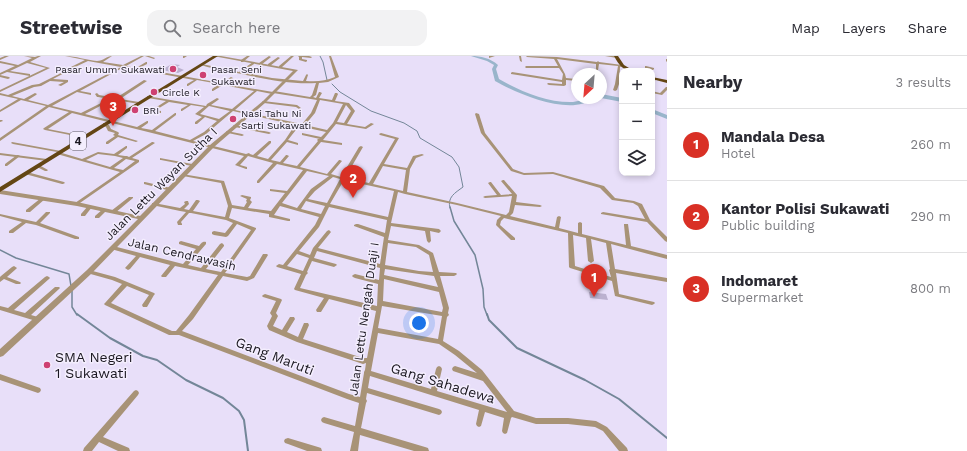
<!DOCTYPE html>
<meta charset="utf-8">
<style>
body{margin:0;font-family:"Work Sans",sans-serif;background:#f2f2f3;color:#2b2b33}
.controls{position:absolute;right:12px;top:12px;display:grid;overflow:hidden;border-radius:8px;box-shadow:0 2px 6px #0003}
.controls button{width:36px;height:36px;display:grid;place-items:center;padding:0;border:0;border-bottom:1px solid #e1e1e2;background:#fff;color:#2b2b33;font:20px sans-serif}
.compass{position:absolute;left:571px;top:12px;width:36px;height:36px;border-radius:50%;background:#fff;box-shadow:0 2px 6px #0003;rotate:206deg}
.you{position:absolute;left:419px;top:267px;width:14px;height:14px;margin:-10px;border:3px solid #fff;border-radius:50%;background:#1a73e8;box-shadow:0 0 0 6px #1a73e833}
.badge{display:grid;place-items:center;width:26px;height:26px;border-radius:50%;background:#d93025;color:#fff;font-size:13px;font-weight:700}
.pin{position:absolute;translate:-50% -33px;filter:drop-shadow(0 1px 2px #0008)}
.pin::after{content:'';position:absolute;top:21px;width:14px;height:12px;background:inherit;clip-path:polygon(0 0,100% 0,50% 100%)}
.list{margin:0;padding:0;list-style:none}
h2{display:flex;justify-content:space-between;align-items:center;height:52px;margin:0;padding:0 16px;font-size:17px}
h2 small{font-size:13px;font-weight:400;color:#7c7c81}
.list li{display:grid;grid-template-columns:26px 1fr auto;gap:12px;align-items:center;box-sizing:border-box;height:72px;padding:0 16px;border-top:1px solid #e1e1e2}
.list b{display:block;font-size:15px;white-space:nowrap}
.list p{margin:0;font-size:13px;white-space:nowrap;color:#7c7c81}
.list em{font-size:13px;font-style:normal;color:#7c7c81}
.icon{flex:none;width:22px;height:22px;fill:none;stroke:currentColor;stroke-width:2;stroke-linecap:round;stroke-linejoin:round}
.map{position:relative;flex:none;width:667px;height:395px;overflow:hidden}
header{display:flex;align-items:center;gap:24px;box-sizing:border-box;height:56px;padding:0 20px;background:#fff;border-bottom:1px solid #e1e1e2}
header strong{font-size:19px}
nav{display:flex;gap:22px;margin-inline-start:auto;font-size:14px}
.search{width:280px;height:36px;background:#f2f2f3;display:flex;align-items:center;gap:10px;box-sizing:border-box;padding:0 14px;border-radius:12px;color:#7c7c81;font-size:15px}
main{display:flex}
aside{flex:1;background:#fff}
.map>svg:first-child{display:block}
.lines{fill:none;stroke-linecap:round;stroke-linejoin:round}
.stream-far2{stroke:#738698;stroke-width:1}
.stream-far1{stroke:#738698;stroke-width:1.5}
.stream{stroke:#738698;stroke-width:2}
.river{fill:#99b5cb;fill-rule:evenodd}
.building{fill:#bbb1cf}
.minor{fill:#a89377;fill-rule:evenodd}
.tertiary{fill:#a89377;fill-rule:evenodd}
.trunk{fill:#644614;fill-rule:evenodd}
.poi-dot{fill:#ce4172;stroke:#f4eefe;stroke-width:1.5}
.labels{text-anchor:middle;stroke-width:3;stroke-linejoin:round;paint-order:stroke}
.far-poi-label{font-size:10px;fill:#1b1821;stroke:#f4eefe;text-anchor:start}
.shield{fill:#f4eefe;stroke:#5c5863;stroke-width:1}
.shield-label{font-size:11px;font-weight:bold;fill:#1b1821}
.street-label{font-size:12px;fill:#1b1821;stroke:#f4eefe}
.near-street-label{font-size:14px;fill:#1b1821;stroke:#f4eefe}
.near-poi-label{font-size:14px;fill:#1b1821;stroke:#f4eefe;text-anchor:start}
</style>
<header>
<strong>Streetwise</strong>
<div class="search"><svg class="icon" aria-label="search" viewBox="0 0 24 24"><circle cx="10" cy="10" r="6"/><path d="M15 15l6 6"/></svg>Search here</div>
<nav><a>Map</a><a>Layers</a><a>Share</a></nav>
</header>
<main>
<div class="map">
<svg width="667" height="395" viewBox="0 0 667 395">
<rect width="100%" height="100%" fill="#e8dff9"/>
<g class="lines">
<path class="stream-far2" d="M320 0 323 6 327 24
M332 28 340 36 371 55 404 67 417 75 420 82 452 101 459 111 463 131C455 137 447 141 450 152"/>
<path class="stream-far1" d="M450 151 454 165 475 199 483 233 484 251 487 259
M0 194 16 202 69 218 71 230
M72 234V251L77 259"/>
<path class="stream" d="M77 258 110 282 143 300 157 304 186 324 223 342 239 355 244 364 248 395
M487 258 489 264 517 292 585 324 619 343 667 382"/>
<path class="river" d="M471 0C481 0 490 2 498 9L496 13 499 23C520 35 548 47 573 46 580 45 586 42 594 42 571 61 518 38 495 25L492 13 494 9 487 5Z
M601 38 622 42V46L601 42Z
M652 53 667 59V63L652 57Z"/>
</g>
<path class="building" d="M172 8 180 9 177 11 184 14 178 17 161 14Z
M589 236 606 238 608 244 590 242Z"/>
<g class="lines">
<path class="minor" d="M5 0H9L0 4V2Z
M24 0 35 1 38 0H41L30 6 50 12 0 36V34L46 12 27 7 10 15 30 18V20L7 16 0 19V17L15 10 0 7V5L18 9 32 2Z
M65 0C76 0 86 4 97 5 103 5 107 0 112 0L103 6 123 9 141 0H144L126 10 136 12 146 6H147V8L139 12 221 27 231 21 233 22 232 23 225 28 273 36 274 35 310 41 312 39 316 27C290 29 254 21 228 15 219 13 209 12 201 9L202 8 239 16 253 6H254V8L242 16 272 22 303 25 306 19 307 18 308 19 306 25C317 26 325 25 335 21L329 0H331L339 21 328 26 319 27 316 39 313 41 316 42 319 36H320L322 37 319 42 332 44 335 37H337L338 38 335 45 349 47 355 55 347 68 365 71 371 67 374 68 366 73 336 68 323 84 342 87V89L321 86 300 111 327 118 339 104H340L342 105 331 118 341 121 359 91 361 90 363 91 345 122 369 127 395 83 380 79 379 78 381 77 399 82 384 108 407 112 413 100 422 98 424 99 416 102 410 113 407 136 457 147 506 159 509 156 512 140 485 142 483 141 485 140 497 139 488 127 490 126H491L501 139 512 138 501 125 503 124H504L517 139 516 146 540 149 542 150 540 151 515 149 513 157 510 160 555 171 557 161 559 160 561 161 559 172 578 177V167L580 166 582 167V178L626 189 624 169V168H628L631 190 667 199V203L611 188 615 213 667 222V226L616 217 619 238 654 246 655 247 654 248 652 249 615 240 612 225 570 212 569 211 568 177 504 162 501 165 500 169 515 182V184H511L496 169 497 164 501 160 457 149 405 138 398 136 391 167 439 173 441 175 439 177 430 175 431 185 429 187 427 185 425 175 391 170 388 184 419 189 433 197 439 216 456 217 457 218 456 219 454 220H440L449 252 448 257 449 259 447 261 443 285 459 295 482 314 514 355 536 362H568L596 365 607 371 627 392 628 395H619L603 375 595 371 568 368H536L512 361 511 362 507 377 505 378 503 377 502 375 504 362 485 356 481 370 479 371 477 370 476 368 479 354 370 320 368 332 439 353 441 354 442 356 441 358 439 359 367 337 366 343 367 345 366 347 361 372 425 391 428 392 429 395H414L360 379 358 395H350L354 376 324 367 322 366 321 364 322 362 324 361 355 370 359 347 347 343 179 279H169L105 249 104 248 105 247 122 228 112 224 87 217 86 216 87 215 89 214 115 221 154 237 155 238 154 239 147 251H143L142 249 149 239 127 230 111 247 172 275H176L189 259 218 219 175 210 166 221H162L161 220 170 209 140 201 130 213 128 214 125 212 136 200 111 193V191L113 190 183 208 196 193 179 188V186L181 185 199 190C201 188 202 185 206 186V188L188 209 201 212 220 188 222 187 224 189V190L206 213 221 216 251 174 237 168 228 180 226 181 214 179 212 178V176L214 175 225 177 233 167 226 164 191 157H189L181 166 182 168V169H178L177 166 186 156 180 155 152 149V147H154L180 152 185 148 184 146 186 145H188L189 148 184 153 189 154 196 144H198L200 145 193 155 225 161 228 150 221 127 183 120H182V118L224 125 232 149 244 151 247 146 246 145 247 143 240 140 242 139 251 141V142L250 144 252 146 248 152 271 155 285 137 270 135V133L287 135 303 114 277 108 259 127H257V125L273 107 248 100 240 109 247 111V113H246L235 109 244 100 72 57 48 73 84 80 86 81 85 82 45 74 43 73 44 72 69 56 49 51 0 85V82L46 50 21 44 0 56V54L18 43 0 39V37L8 39 32 29 39 28 67 14 59 13V11L69 12 85 4ZM88 5 121 11 48 49 28 44 36 39 37 38 35 37 24 43 12 40 34 31 41 30 50 25 64 26 58 29 61 30 68 26V24L53 23 72 13 82 14V12L75 11ZM124 11 194 24 187 28V30H188L197 24 219 28 212 33V35H213L223 29 254 35 232 53 211 49 218 44 219 43 217 42 207 48 206 50 147 40V42H148L166 45 152 54V56L161 57V55L156 54 169 46 188 49 181 53V55H182L191 49 204 51 195 58 202 61 195 66V68H197L205 61 217 65 204 76 190 84 155 75 176 59V57H175L152 74 141 72 148 67V65H147L137 71 85 58 104 48 105 47 103 46 81 57 52 50 77 36 91 39V37L80 35ZM257 35 272 38 273 37 317 44 311 57 302 68 235 54ZM320 44 343 48 333 67 327 74 305 69 315 57ZM346 49 351 55 344 67 337 66ZM209 50 230 55 219 63 200 58ZM233 55 295 69 285 84 268 103 257 100 271 87V85H269L253 99 250 98 249 97 246 98 193 85 206 78ZM299 70 326 76 321 81 302 77V79L320 83H318L317 84 318 85 297 110 283 107 289 100 287 99H286L280 106 271 104 287 86 298 89V87L288 84ZM383 110 406 114 403 135 373 128ZM307 115 329 120 311 133 297 152 282 147ZM333 121 340 123 327 147 308 143 315 135ZM344 124 394 135 388 161 330 148ZM306 145 325 150 321 158 301 153ZM280 150 319 161 315 169 283 209 279 208 276 210 277 211 301 218 294 233 295 234 324 242 316 254 317 256H321L329 243 376 255 367 302H363L303 283 309 269 308 267H304L298 281 287 276 295 263 294 261H290L282 274 273 270 278 260 276 257 282 244 281 243 265 238 263 239 262 240 263 241 276 245 270 257 272 260 267 270 269 274 297 286 363 308 366 307 365 314 364 316V317L360 341 349 338 182 275 193 263 223 220 247 225 254 222 268 199 267 198H263L250 220 247 221 225 217 256 173V172L229 162 232 152 269 158V161L288 165H290V163L274 159ZM329 151 387 164 385 177 358 168H356L354 169V170L384 181 380 208 318 192 331 176 329 174 327 175 313 192 310 199 299 195 319 171ZM573 179 586 182 588 205 591 207 594 205 591 183 606 187 610 213 609 214 611 221 575 210ZM388 187 416 191 429 199 433 216 419 215 385 209ZM317 195 380 212 379 224 355 218 353 219 352 220 353 221 355 222 378 228 377 250 300 232 306 219 308 217 307 216 312 205 334 211 337 209 336 208 314 202ZM297 198 309 202 303 215 287 210ZM385 213 419 218 434 220 438 231 384 219ZM384 223 439 236 443 252 442 256 383 245ZM382 250 442 260 438 283 378 272ZM378 277 439 288 455 299 477 317 455 310 453 311 452 313 453 315 483 325 507 356 437 335 442 313 441 311 439 310 437 311 436 313 431 333 371 315Z
M145 0H149L155 2 154 3Z
M183 0H187L184 2H183Z
M247 0H250L243 6H241V4Z
M269 0 271 1 261 9H259V7Z
M291 0H294L281 12H279V10Z
M298 0H309L312 1 311 2 302 1V3L307 4V5L306 6 299 4V1Z
M489 0H495L489 2Z
M519 0H521L522 6 520 5Z
M526 0 557 1 597 6 598 5 599 6 622 9 623 10 620 11 619 28 617 34 615 35 613 34 615 28 618 10 599 8 598 14 597 15 596 14V8L557 3 565 18 566 22 576 23H577V25L566 24V29L564 30 549 29 547 28 548 27 562 28V26L511 18V17L512 16 562 24 563 18 559 12H526L525 11 526 10H558L554 3 527 1Z
M605 0H615L618 1 617 2Z
M278 1 280 2 270 10H268V8Z
M666 3H667V6L666 5Z
M646 10 654 12V13L653 14 645 12V10Z
M0 19 9 21 10 22 8 23 0 21Z
M654 22 657 23 652 27V24Z
M144 24 147 25 120 43 139 46V48L98 41H97L95 38 97 37 99 39 116 42Z
M666 31H667V34L662 39 652 37V35L660 37Z
M263 45 297 49 301 52 299 53 296 51 264 47 262 46Z
M476 57 479 58 485 77 513 113 524 117 553 116 604 130 615 142 634 145 642 148 650 164 667 181V186L665 185 647 166 601 158V157L603 156 645 163 638 150 633 147 612 144 600 132 553 118 524 119 511 115 481 77 475 58Z
M0 64H2L3 65 0 66Z
M103 67H105L109 69 111 73 118 76 119 77 118 79 138 85 136 86 118 81 108 88H106V86L115 80 113 79 115 77 108 75 106 71 103 69Z
M234 69 269 76 271 77 269 78 235 71 233 70Z
M227 75 242 78 244 79 242 80 228 77 226 76Z
M12 86 61 95 63 96 62 97 82 103 98 96 114 98 126 90H127V92L118 99 125 100H127L129 101 152 86H153L155 87 132 102 139 104V106L77 149 75 148V147L120 116 57 98V96L13 88 11 87ZM98 98 115 100 123 102 110 111 86 104ZM126 103 135 105 123 114 114 112Z
M17 99H18L20 100 7 110H5V108Z
M160 102 192 108 194 109 192 110 161 104H160Z
M37 109H39L48 114 47 115H45L37 111Z
M25 116H27L64 126 65 127 63 128H62L25 118Z
M144 126H145L171 132V134H167L144 128Z
M129 141H133V142L115 157H111V155Z
M41 142H45V143L30 156H26V154Z
M88 150H92V151L85 160H81V158Z
M103 153H107V154L99 162H95V160Z
M46 156H50V157L40 167 79 181V183H75L36 169 26 167 13 177H9V175L22 166 0 160V158L36 166Z
M14 210 17 212 16 213 7 221 20 226 21 227 20 228H16L4 223 0 226V221L1 220 12 211Z
M47 220 49 221 50 222 49 223 14 254 25 257 55 231H59L60 232 59 233 31 259 38 261 39 263 38 265H36L0 254V250L8 252 45 221Z
M0 318 40 332 41 334 40 336 38 337 0 324Z
M136 334 138 335 139 337 138 339 103 381 129 392 130 395H118L99 386 92 395H83L84 392 134 335Z
M288 382 318 391 321 392 322 395H307L288 388 285 387 284 385 285 383Z"/>
<path class="tertiary" d="M213 0H221L298 14 265 47 214 91 91 218 3 300 0 301V293L87 214 138 163 77 150 0 138V134L77 146 140 160 210 89 263 45 293 15Z
M0 97 47 103 49 104 47 105 0 99Z"/>
<path class="trunk" d="M213 0H218L0 136V131Z
M614 0H618L624 9 634 15C623 15 619 9 614 0Z
M652 21 667 24V27L652 23Z"/>
</g>
<g class="poi-dot">
<circle cx="173" cy="13" r="4"/>
<circle cx="203" cy="19" r="4"/>
<circle cx="154" cy="36" r="4"/>
<circle cx="135" cy="54" r="4"/>
<circle cx="233" cy="63" r="4"/>
<circle cx="47" cy="309" r="4"/>
</g>
<g class="labels">
<g class="far-poi-label">
<text x="165" y="17" text-anchor="end">Pasar Umum Sukawati</text>
<text x="211" y="17">Pasar Seni<tspan x="211" dy="12">Sukawati</tspan></text>
<text x="162" y="40">Circle K</text>
<text x="143" y="58">BRI</text>
<text x="241" y="61">Nasi Tahu Ni<tspan x="241" dy="12">Sarti Sukawati</tspan></text>
</g>
<rect class="shield" x="70" y="76" width="16" height="18" rx="3"/>
<g class="shield-label">
<text x="78" y="89">4</text>
</g>
<g class="street-label">
<text transform="translate(161 128) rotate(-45)" y="4">Jalan Lettu Wayan Sutha I</text>
<text transform="translate(182 198) rotate(13)" y="4">Jalan Cendrawasih</text>
<text transform="translate(364 263) rotate(-82)" y="4">Jalan Lettu Nengah Duaji I</text>
</g>
<g class="near-street-label">
<text transform="translate(275 300) rotate(21)" y="5">Gang Maruti</text>
<text transform="translate(443 327) rotate(17)" y="5">Gang Sahadewa</text>
</g>
<g class="near-poi-label">
<text x="55" y="306">SMA Negeri<tspan x="55" dy="16">1 Sukawati</tspan></text>
</g>
</g>
</svg>
<div class="controls">
<button>+</button>
<button>−</button>
<button><svg class="icon" aria-label="layers" viewBox="0 0 24 24"><path d="M12 4l9 5-9 5-9-5zM3 14l9 5 9-5"/></svg></button>
</div>
<svg class="compass" viewBox="-18 -18 36 36"><path d="M0-13l5 13h-10z" fill="#e53935"/><path d="M0 13l5-13h-10z" fill="#7c7c81"/></svg>
<div class="you"></div>
<div class="pin badge" style="left:594px;top:241px">1</div>
<div class="pin badge" style="left:353px;top:142px">2</div>
<div class="pin badge" style="left:113px;top:70px">3</div>
</div>
<aside>
<h2>Nearby<small>3 results</small></h2>
<ul class="list">
<li><span class="badge">1</span><div><b>Mandala Desa</b><p>Hotel</p></div><em>260 m</em></li>
<li><span class="badge">2</span><div><b>Kantor Polisi Sukawati</b><p>Public building</p></div><em>290 m</em></li>
<li><span class="badge">3</span><div><b>Indomaret</b><p>Supermarket</p></div><em>800 m</em></li>
</ul>
</aside>
</main>
